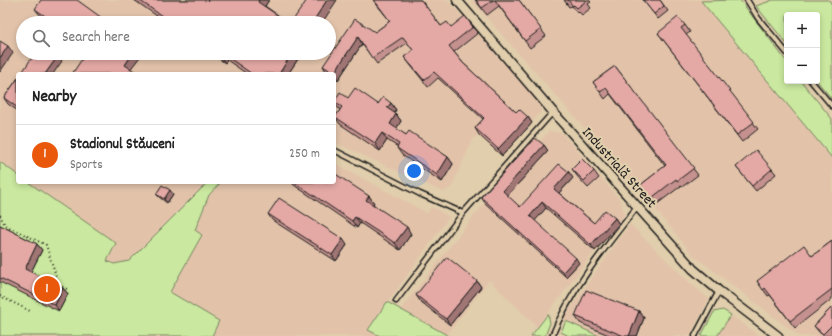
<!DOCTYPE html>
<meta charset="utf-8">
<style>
body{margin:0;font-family:Dekko,sans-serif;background:#f2f2f2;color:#222}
.controls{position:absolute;right:12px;top:12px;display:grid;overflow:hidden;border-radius:4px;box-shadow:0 2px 6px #0003}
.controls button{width:36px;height:36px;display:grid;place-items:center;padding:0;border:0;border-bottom:1px solid #e0e0e0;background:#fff;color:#222;font:20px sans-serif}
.you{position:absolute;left:414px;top:171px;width:14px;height:14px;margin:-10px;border:3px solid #fff;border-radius:50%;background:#1a73e8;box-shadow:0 0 0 6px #1a73e833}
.badge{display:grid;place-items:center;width:26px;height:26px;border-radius:50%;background:#ea580c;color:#fff;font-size:13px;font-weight:700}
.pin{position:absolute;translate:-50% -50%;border:2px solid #fff;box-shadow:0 1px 4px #0006}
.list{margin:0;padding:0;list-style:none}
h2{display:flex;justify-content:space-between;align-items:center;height:52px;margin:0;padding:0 16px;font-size:17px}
h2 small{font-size:13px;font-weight:400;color:#767676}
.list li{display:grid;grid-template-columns:26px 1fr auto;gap:12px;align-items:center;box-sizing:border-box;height:60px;padding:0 16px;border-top:1px solid #e0e0e0}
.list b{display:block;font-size:15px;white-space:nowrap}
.list p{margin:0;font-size:13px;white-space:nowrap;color:#767676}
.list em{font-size:13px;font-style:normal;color:#767676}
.icon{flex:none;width:22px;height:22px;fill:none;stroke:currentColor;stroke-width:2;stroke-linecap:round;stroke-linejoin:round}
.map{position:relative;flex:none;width:832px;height:336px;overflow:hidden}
.search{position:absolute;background:#fff;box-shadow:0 2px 6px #0003;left:16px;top:16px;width:320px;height:44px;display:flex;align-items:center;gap:10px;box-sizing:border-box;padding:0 14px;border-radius:22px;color:#767676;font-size:15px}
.panel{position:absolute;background:#fff;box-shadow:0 2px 6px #0003;left:16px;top:72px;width:320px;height:112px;border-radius:4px}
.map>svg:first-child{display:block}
.built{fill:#e2c3aa;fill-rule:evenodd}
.green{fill:#cae89f;stroke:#73825e}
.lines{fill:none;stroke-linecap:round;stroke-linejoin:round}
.service-casing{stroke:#1c1c1c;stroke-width:7}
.minor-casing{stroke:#1c1c1c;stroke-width:11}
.path{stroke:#1c1c1c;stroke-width:2;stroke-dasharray:1 3;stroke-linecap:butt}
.service{stroke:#e1ceac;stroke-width:4}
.minor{stroke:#e1ceac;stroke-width:8}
.wall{fill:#c4918e;stroke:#1c1c1c}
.shaded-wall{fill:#a07674;stroke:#1c1c1c}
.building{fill:#e4a9a5;stroke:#1c1c1c}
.labels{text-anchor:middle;stroke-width:4;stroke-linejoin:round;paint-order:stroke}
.street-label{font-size:15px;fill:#1c1c1c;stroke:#e1ceac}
</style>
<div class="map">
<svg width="832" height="336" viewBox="0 0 832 336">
<rect width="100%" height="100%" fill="#e1ceac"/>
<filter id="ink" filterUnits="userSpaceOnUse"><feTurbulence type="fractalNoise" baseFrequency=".025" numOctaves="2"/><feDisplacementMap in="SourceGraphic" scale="8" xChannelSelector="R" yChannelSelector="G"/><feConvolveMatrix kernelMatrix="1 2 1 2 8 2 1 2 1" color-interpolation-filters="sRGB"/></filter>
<g filter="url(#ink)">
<path class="built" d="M0 0H447L469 23 541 105V112L502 156 479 135 473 139 451 188 443 192 334 142V74H18V175L0 162ZM23 23H329V53H23Z
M471 0H701L832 158V336H799L693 255 643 194Z
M549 131 562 133 604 181 621 201 624 215 619 224 595 251 537 327 489 280 447 335 401 309 476 213Z
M334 163 427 213 432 207 449 217 368 330 380 336H212L218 321 170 292 202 235 195 230 209 195 221 182H334Z
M28 182H208L128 261 114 264 107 261 116 243Z
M630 224 690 283 709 299 690 336H599L566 321 564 317Z
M731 315 759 336H717Z"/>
<path class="green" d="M740 0 787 62V81H801L832 119V158L701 1Z
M773 0H829L832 5V99L817 81V15H787V44L756 6Z
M0 162 18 175V182H28L116 243 107 261 114 264 129 261 208 182H221L209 195 195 230 202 235 170 292 219 321 212 336H0Z
M387 302 449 336H380L368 330Z
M723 310 731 315 717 336H701L714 312Z
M548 314 550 323 545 336H531Z
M566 321 599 336H569L561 332Z"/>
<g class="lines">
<defs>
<path id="service" d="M747 0 758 18 787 53
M811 81 832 106
M334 150 420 194 463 213
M396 301 463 213 553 112
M552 336C572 287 605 248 637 207
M695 336 719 291"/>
<path id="minor" d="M457 0 553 112 693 269 719 291 778 336"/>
</defs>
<use href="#service" class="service-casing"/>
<use href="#minor" class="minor-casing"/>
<path class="path" d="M0 215 5 225 46 245 59 285
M30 271 67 289
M0 296 32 312"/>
<use href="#service" class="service"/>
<use href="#minor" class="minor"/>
</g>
<path class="wall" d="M134 0H207L208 1 269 0 265 6 289 23H167Z
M373 0H421L441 26 451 27H473L478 33 454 52 463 63 516 112 528 117 532 123 502 156 479 135 475 128 483 119 438 78 428 87 404 57 413 50 407 43 377 64 362 44 338 80 334 77V74H330L327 73 323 66 375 32 390 21Z
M475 0H519L546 36 530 48 499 6 487 15Z
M564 0H589L591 2 588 4 591 8 582 15 579 12 578 13 572 6 569 7Z
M643 0H660L668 11 658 19Z
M35 9 109 23H51L40 15Z
M685 25 690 32 686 35 758 129 742 142 658 33Z
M211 53H302L288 74H247L227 60 225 63Z
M615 66 698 175 682 187 681 186 653 207 638 187 665 166 610 94 605 99 593 82Z
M18 78V111L8 104 4 98Z
M348 98 378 104 391 103 396 110 394 113 396 114 401 121 396 129 406 135 448 157 453 164 442 182 402 155 397 148 398 147 387 140 380 151 340 124 335 117 340 110 339 109 334 103Z
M544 145 548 151 507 196 520 207 573 178 559 193 594 223 615 218 619 224 595 251 546 208 534 221 579 263 566 277 485 203 481 197Z
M736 167 772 169 776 174 756 191Z
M572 169 594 171 599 178 588 188 577 176Z
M291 182H334L369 196 374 203 373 204 411 234 400 250 360 223 357 228 294 185Z
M156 194H173L167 203 159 197Z
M268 214 347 245 336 261 272 220Z
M0 225 37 244 42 250 31 272 63 288 68 294 59 311 0 282Z
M832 241V299L795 328 770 295 768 296 757 281 812 256Z
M477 281 481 287 450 325 420 301 416 295Z
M832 307V336H823L819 332 814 326Z
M639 311 644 318 637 336H611L580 323 575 316Z"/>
<path class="shaded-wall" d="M259 0H269L263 9 258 2Z
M327 0H337L322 23H312Z
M358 37 362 44 338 80 334 73Z
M8 46 13 53 0 72V58Z
M133 53H143L129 71 125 65Z
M222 53 227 60 225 63 220 56Z
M292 53H302L288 74H279Z
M58 56 62 61 53 74H45Z
M391 103 396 110 392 115 387 108Z
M396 114 401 121 395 131 390 124Z
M528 117 532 123 502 156 498 149Z
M382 133 387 140 380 151 375 143Z
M544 145 548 151 506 197 503 191Z
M448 157 453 164 442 182 437 175Z
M569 172 573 178 558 194 554 189Z
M170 190 173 194 167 203 164 199Z
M369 196 374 203 371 207 366 200Z
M542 202 546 208 534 222 530 216Z
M355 217 360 223 357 228 352 221Z
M615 218 619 224 595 251 591 245Z
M407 227 411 234 400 250 395 243Z
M343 239 347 245 336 261 332 255Z
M37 244 42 250 29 276 25 269Z
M576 258 579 263 566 277 563 272Z
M477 281 481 287 450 325 446 319Z
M63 288 68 294 59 311 55 305Z
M639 311 644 318 637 336H629Z"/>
<path class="building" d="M41 0H77L109 23H55L35 9Z
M139 0H207L208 1 209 0H259L258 2 289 23H172Z
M307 0H327L312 23H291Z
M374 0H421L441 26 447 22 451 27 465 16 473 27 449 46 463 63 516 112 519 109 528 117 498 149 475 128 484 118 434 72 424 80 404 57 413 50 403 37 372 58 358 37 334 73 323 66 355 19 375 32 390 21Z
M476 0H493L482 8Z
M495 0H519L541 29 525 41Z
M568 0H585L586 1 577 8 574 5 573 6Z
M643 0H660L664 6 654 14Z
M678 17 685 25 681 28 754 122 737 135 658 33Z
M0 41 8 46 0 58Z
M35 53H54L58 56 45 74H21Z
M86 53H133L125 65 139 74H72Z
M216 53H292L279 74H252L222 53 220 56Z
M615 66 694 168 677 181 676 179 649 200 638 187 666 165 606 88 600 92 593 82Z
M18 78V108L4 98Z
M355 88 378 104 383 97 391 103 387 108 396 114 390 124 406 135 409 131 448 157 437 175 397 148 399 144 382 133 375 143 335 117 342 107 334 102 340 92 348 98Z
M535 138 544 145 503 191 520 207 559 164 569 172 554 189 594 223 605 210 615 218 591 245 542 202 530 216 576 258 563 272 481 197Z
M756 150 772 169 752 186 736 167Z
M582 159 594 171 584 181 572 169Z
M334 173 369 196 366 200 407 227 395 243 355 217 352 221 294 182H334Z
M162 185 170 190 164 199 156 194Z
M279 198 343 239 332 255 268 214Z
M0 225 37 244 25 269 63 288 55 305 0 278Z
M832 241V289L790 321 765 288 763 290 757 281 804 245 812 256Z
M447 257 477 281 446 319 416 295Z
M586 290 639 311 629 336H624L575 316Z
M832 307V325L823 334 814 326Z"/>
</g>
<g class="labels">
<g class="street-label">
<text transform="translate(620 167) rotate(48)" y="5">Industrială Street</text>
</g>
</g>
</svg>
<div class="controls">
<button>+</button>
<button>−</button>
</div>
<div class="you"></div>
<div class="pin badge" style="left:47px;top:289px">1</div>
<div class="search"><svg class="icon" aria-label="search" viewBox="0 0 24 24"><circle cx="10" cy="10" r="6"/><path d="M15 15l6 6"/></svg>Search here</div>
<section class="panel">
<h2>Nearby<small></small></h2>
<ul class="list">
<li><span class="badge">1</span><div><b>Stadionul Stăuceni</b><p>Sports</p></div><em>250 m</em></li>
</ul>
</section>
</div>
